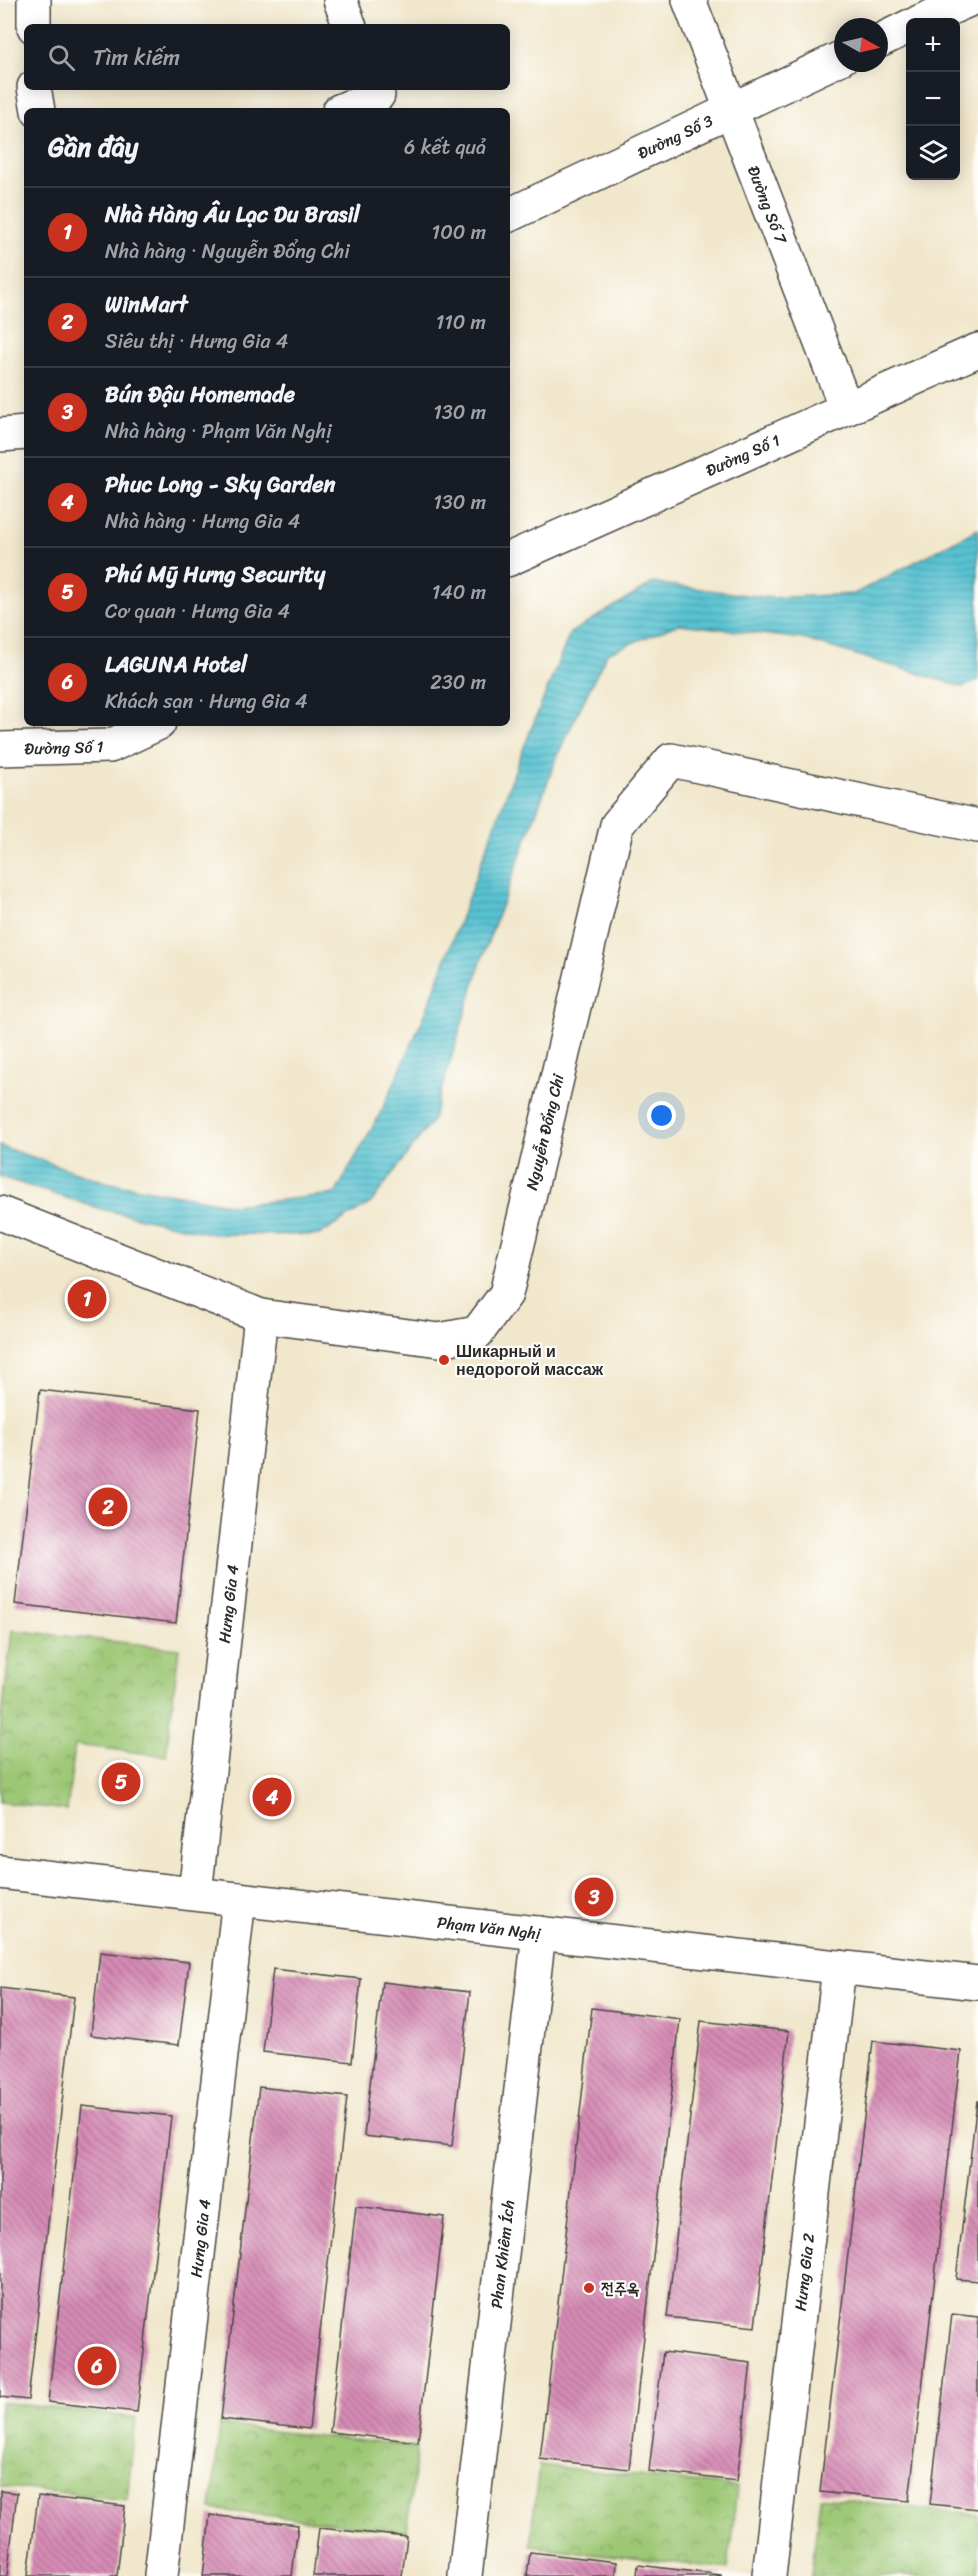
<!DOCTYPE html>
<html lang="vi">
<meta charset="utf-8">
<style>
body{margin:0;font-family:Sriracha,"Poor Story",sans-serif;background:#20242c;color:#f1f3f6}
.controls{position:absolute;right:18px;top:18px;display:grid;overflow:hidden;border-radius:9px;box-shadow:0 3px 15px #0003}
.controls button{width:54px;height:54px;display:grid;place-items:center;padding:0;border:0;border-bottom:2px solid #363941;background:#171b24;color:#f1f3f6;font:30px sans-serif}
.compass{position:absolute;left:834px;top:18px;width:54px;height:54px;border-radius:50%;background:#171b24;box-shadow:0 3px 15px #0003;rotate:98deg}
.you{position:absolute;left:662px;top:1116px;width:21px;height:21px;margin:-15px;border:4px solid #fff;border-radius:50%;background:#1a73e8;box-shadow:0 0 0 9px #1a73e833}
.badge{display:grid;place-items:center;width:39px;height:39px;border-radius:50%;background:#c8321e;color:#fff;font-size:20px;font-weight:700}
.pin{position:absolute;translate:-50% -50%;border:3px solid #fff;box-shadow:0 2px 6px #0006}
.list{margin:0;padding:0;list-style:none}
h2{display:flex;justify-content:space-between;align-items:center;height:78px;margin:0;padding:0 24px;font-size:26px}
h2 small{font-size:20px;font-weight:400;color:#9ea1a6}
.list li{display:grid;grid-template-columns:39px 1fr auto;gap:18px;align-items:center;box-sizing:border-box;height:90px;padding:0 24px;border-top:2px solid #363941}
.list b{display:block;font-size:22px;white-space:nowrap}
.list p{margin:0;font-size:20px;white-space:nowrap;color:#9ea1a6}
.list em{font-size:20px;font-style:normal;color:#9ea1a6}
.icon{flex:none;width:33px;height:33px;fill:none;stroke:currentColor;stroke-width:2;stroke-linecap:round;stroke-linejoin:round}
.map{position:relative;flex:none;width:978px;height:2576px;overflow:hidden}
.search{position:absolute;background:#171b24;box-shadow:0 3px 15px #0003;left:24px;top:24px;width:486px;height:66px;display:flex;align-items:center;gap:15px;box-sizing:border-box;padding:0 21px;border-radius:9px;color:#9ea1a6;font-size:22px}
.panel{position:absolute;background:#171b24;box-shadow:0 3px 15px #0003;left:24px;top:108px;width:486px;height:618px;border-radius:9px}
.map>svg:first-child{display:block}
.park{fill:url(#park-crowns);stroke:#647950;stroke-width:1.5}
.water{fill:url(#water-rules);stroke:#42777e;stroke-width:1.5}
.building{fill:url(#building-back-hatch)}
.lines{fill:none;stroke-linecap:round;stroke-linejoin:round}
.minor-casing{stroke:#494743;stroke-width:36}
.minor{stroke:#fff;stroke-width:33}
.poi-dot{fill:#c8321e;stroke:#fdfcf7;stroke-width:2}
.labels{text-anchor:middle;stroke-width:4.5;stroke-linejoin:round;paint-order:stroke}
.street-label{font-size:16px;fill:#2b2b2b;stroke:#fdfcf7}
.poi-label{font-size:16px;font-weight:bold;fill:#2b2b2b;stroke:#fdfcf7;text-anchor:start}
</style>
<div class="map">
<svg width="978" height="2576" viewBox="0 0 978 2576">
<defs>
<pattern id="park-crowns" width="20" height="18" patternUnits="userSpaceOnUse" patternTransform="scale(1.5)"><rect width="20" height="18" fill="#9cc775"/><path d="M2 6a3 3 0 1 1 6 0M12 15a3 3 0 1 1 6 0" fill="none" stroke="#7fa260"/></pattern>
<pattern id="water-rules" width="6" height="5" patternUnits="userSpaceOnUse" patternTransform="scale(1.5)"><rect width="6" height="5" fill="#58c3d2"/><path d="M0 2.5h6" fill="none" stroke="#499fab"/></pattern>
<pattern id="building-back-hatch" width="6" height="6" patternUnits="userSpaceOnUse" patternTransform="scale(1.5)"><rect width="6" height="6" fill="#d68bb5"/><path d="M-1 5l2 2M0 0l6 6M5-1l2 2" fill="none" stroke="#ae7293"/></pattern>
</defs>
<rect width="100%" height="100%" fill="#fdfcf7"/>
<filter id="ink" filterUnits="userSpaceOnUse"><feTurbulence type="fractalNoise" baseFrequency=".0167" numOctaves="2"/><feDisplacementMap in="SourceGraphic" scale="12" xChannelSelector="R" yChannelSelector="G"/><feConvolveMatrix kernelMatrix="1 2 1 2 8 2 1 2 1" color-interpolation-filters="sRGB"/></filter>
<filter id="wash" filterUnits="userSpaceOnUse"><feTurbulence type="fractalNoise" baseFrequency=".008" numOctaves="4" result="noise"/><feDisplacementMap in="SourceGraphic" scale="24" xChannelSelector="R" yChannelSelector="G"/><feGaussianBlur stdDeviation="1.35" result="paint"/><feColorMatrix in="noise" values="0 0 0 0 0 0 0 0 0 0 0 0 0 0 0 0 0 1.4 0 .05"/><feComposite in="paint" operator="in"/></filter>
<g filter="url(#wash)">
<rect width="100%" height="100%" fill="#f1e7cc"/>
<path class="park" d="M12 1630 179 1649 166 1756 75 1745 67 1810 0 1802V1734Z
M0 2402 136 2418 127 2500 0 2486Z
M220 2425 417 2447 407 2532 211 2509Z
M539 2465 737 2487 728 2569 530 2546Z
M820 2497 978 2515V2576H811Z"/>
<path class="water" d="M978 529V681L963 687 803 639 679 624 607 653 559 752 483 955 432 1121 371 1203 319 1235 213 1234 101 1209 0 1177V1146L106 1182 234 1205 335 1194 383 1108 426 1012 520 757 570 633 653 583 771 598 854 594Z"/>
<g id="blocks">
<path class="building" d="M40 1390 200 1409 176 1623 15 1604Z
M100 1952 189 1962 179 2045 91 2035Z
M273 1969 361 1979 352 2062 263 2052Z
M382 1982 470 1992 452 2146 364 2136Z
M0 1988 74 1997 28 2400 0 2397Z
M592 2008 680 2019 629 2469 540 2459Z
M701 2021 789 2031 755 2327 667 2317Z
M873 2041 961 2051 909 2501 820 2492Z
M259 2087 347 2097 309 2429 221 2419Z
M977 2101H978V2281L956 2279Z
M82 2106 171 2116 137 2412 48 2402Z
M356 2206 444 2217 418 2442 330 2432Z
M952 2314 978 2317V2509L930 2504Z
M663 2352 751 2363 737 2481 649 2471Z
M0 2491 17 2493 7 2576H0Z
M38 2496 125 2506 117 2576H28Z
M210 2515 298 2525 292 2576H203Z
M319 2528 407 2537 402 2576H313Z
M530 2552 617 2562 616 2576H527Z
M638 2565 721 2575V2576H637Z"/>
</g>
</g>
<g filter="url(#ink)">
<use href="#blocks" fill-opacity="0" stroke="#494743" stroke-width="1.5"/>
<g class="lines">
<defs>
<g id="minor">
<path d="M340 0 350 27"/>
<path id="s1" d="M689 0 846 408"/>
<path d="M919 22 969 0"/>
<path d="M34 27V0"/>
<path d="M879 41 910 26"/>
<path d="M34 87 38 111"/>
<path d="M339 111 378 95"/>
<path id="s2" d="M507 216 843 57"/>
<path d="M0 435 27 433"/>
<path id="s3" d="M507 560 978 350"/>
<path id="s4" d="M0 749 110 746 159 723"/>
<path id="s5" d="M0 1213 261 1316 439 1340 477 1333 506 1294 617 825 671 760 978 826"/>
<path id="s6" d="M0 1872 978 1983"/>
<path id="s7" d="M195 1893 261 1316"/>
<path id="s8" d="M161 2576 239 1899"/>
<path id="s9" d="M465 2576 539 1933"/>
<path id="s10" d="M769 2576 839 1967"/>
</g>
</defs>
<use href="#minor" class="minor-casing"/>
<use href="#minor" class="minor"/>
</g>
</g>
<g class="poi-dot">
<circle cx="444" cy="1360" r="6"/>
<circle cx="589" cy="2288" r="6"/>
</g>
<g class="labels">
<g class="street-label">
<text dy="6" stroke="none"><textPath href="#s2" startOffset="186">Đường Số 3</textPath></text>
<text dy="6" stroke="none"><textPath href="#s1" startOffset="219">Đường Số 7</textPath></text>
<text dy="6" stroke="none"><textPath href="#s3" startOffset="258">Đường Số 1</textPath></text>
<text dy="6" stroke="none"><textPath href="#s4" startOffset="64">Đường Số 1</textPath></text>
<text dy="6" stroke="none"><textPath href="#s5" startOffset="714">Nguyễn Đổng Chi</textPath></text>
<text dy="6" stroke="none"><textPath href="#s7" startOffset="291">Hưng Gia 4</textPath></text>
<text dy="6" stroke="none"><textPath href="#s6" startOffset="492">Phạm Văn Nghị</textPath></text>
<text dy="6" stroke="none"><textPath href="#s8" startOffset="340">Hưng Gia 4</textPath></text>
<text dy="6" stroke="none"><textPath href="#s9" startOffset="324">Phan Khiêm Ích</textPath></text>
<text dy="6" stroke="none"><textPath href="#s10" startOffset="306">Hưng Gia 2</textPath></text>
</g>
<g class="poi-label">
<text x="456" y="1357">Шикарный и<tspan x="456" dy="18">недорогой массаж</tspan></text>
<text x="601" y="2294">전주옥</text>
</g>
</g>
</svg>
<div class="controls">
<button>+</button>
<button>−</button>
<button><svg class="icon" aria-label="layers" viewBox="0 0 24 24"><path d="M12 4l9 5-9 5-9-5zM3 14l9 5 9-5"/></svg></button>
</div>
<svg class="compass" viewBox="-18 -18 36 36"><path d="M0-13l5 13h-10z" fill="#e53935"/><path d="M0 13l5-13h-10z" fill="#9ea1a6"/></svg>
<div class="you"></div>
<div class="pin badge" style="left:87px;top:1299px">1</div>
<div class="pin badge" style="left:108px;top:1507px">2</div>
<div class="pin badge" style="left:594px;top:1897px">3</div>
<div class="pin badge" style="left:272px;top:1797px">4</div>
<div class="pin badge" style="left:121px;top:1782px">5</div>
<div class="pin badge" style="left:97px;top:2366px">6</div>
<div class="search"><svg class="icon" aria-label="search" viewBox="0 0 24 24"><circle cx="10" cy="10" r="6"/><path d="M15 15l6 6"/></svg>Tìm kiếm</div>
<section class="panel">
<h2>Gần đây<small>6 kết quả</small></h2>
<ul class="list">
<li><span class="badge">1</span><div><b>Nhà Hàng Âu Lạc Du Brasil</b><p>Nhà hàng · Nguyễn Đổng Chi</p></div><em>100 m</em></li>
<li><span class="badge">2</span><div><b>WinMart</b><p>Siêu thị · Hưng Gia 4</p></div><em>110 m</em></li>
<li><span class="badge">3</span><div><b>Bún Đậu Homemade</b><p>Nhà hàng · Phạm Văn Nghị</p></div><em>130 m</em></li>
<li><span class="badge">4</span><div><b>Phuc Long - Sky Garden</b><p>Nhà hàng · Hưng Gia 4</p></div><em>130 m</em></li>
<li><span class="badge">5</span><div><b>Phú Mỹ Hưng Security</b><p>Cơ quan · Hưng Gia 4</p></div><em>140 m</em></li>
<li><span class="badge">6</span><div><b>LAGUNA Hotel</b><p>Khách sạn · Hưng Gia 4</p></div><em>230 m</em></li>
</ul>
</section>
</div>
